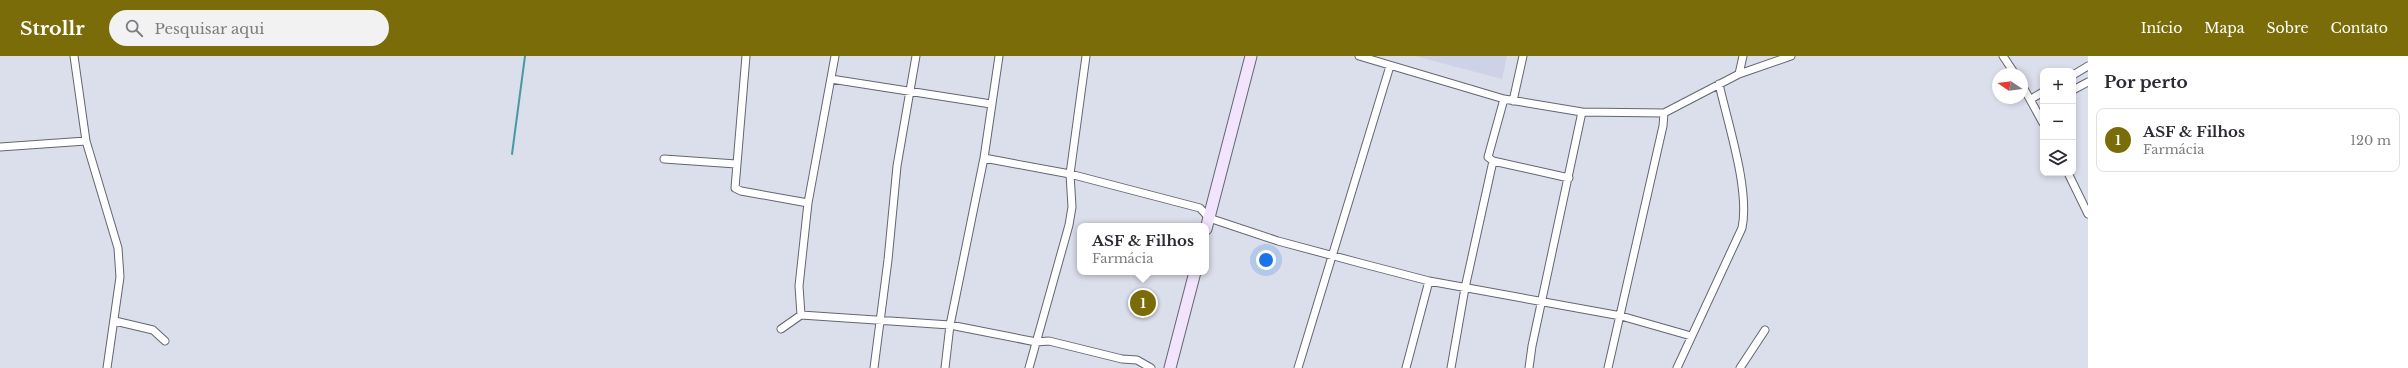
<!DOCTYPE html>
<html lang="pt">
<meta charset="utf-8">
<style>
body{margin:0;font-family:"Libre Baskerville",serif;background:#f2f2f3;color:#2b2b33}
.controls{position:absolute;right:12px;top:12px;display:grid;overflow:hidden;border-radius:8px;box-shadow:0 2px 6px #0003}
.controls button{width:36px;height:36px;display:grid;place-items:center;padding:0;border:0;border-bottom:1px solid #e1e1e2;background:#fff;color:#2b2b33;font:20px sans-serif}
.compass{position:absolute;left:1992px;top:12px;width:36px;height:36px;border-radius:50%;background:#fff;box-shadow:0 2px 6px #0003;rotate:283deg}
.you{position:absolute;left:1266px;top:204px;width:14px;height:14px;margin:-10px;border:3px solid #fff;border-radius:50%;background:#1a73e8;box-shadow:0 0 0 6px #1a73e833}
.badge{display:grid;place-items:center;width:26px;height:26px;border-radius:50%;background:#7a6d09;color:#fff;font-size:13px;font-weight:700}
.pin{position:absolute;translate:-50% -50%;border:2px solid #fff;box-shadow:0 1px 4px #0006}
.popup{position:absolute;left:1077px;top:167px;width:132px;height:52px;box-sizing:border-box;display:grid;place-content:center;border-radius:8px;background:#fff;filter:drop-shadow(0 1px 3px #0005);font-size:13px;white-space:nowrap;color:#7c7c81}
.popup b{font-size:15px;color:#2b2b33}
.popup::after{content:'';position:absolute;left:50%;top:100%;margin-left:-8px;border:8px solid transparent;border-top-color:#fff}
.list{margin:0;padding:0;list-style:none}
h2{display:flex;justify-content:space-between;align-items:center;height:52px;margin:0;padding:0 16px;font-size:17px}
h2 small{font-size:13px;font-weight:400;color:#7c7c81}
.list li{display:grid;grid-template-columns:26px 1fr auto;gap:12px;align-items:center;box-sizing:border-box;height:64px;margin:0 8px 8px;padding:0 8px;border:1px solid #e1e1e2;border-radius:8px}
.list b{display:block;font-size:15px;white-space:nowrap}
.list p{margin:0;font-size:13px;white-space:nowrap;color:#7c7c81}
.list em{font-size:13px;font-style:normal;color:#7c7c81}
.icon{flex:none;width:22px;height:22px;fill:none;stroke:currentColor;stroke-width:2;stroke-linecap:round;stroke-linejoin:round}
.map{position:relative;flex:none;width:2088px;height:312px;overflow:hidden}
header{display:flex;align-items:center;gap:24px;box-sizing:border-box;height:56px;padding:0 20px;background:#7a6d09;color:#fff}
header strong{font-size:19px}
nav{display:flex;gap:22px;margin-inline-start:auto;font-size:14px}
.search{width:280px;height:36px;background:#f2f2f3;display:flex;align-items:center;gap:10px;box-sizing:border-box;padding:0 14px;border-radius:22px;color:#7c7c81;font-size:15px}
main{display:flex}
aside{flex:1;background:#fff}
.map>svg:first-child{display:block}
.built{fill:#cdd2e6}
.lines{fill:none;stroke-linecap:round;stroke-linejoin:round}
.stream{stroke:#4999a2;stroke-width:2}
.street-casing{stroke:#636671;stroke-width:9}
.secondary-casing{stroke:#636671;stroke-width:13}
.street{stroke:#fff;stroke-width:7}
.secondary{stroke:#f2e4fd;stroke-width:11}
</style>
<header>
<strong>Strollr</strong>
<div class="search"><svg class="icon" aria-label="search" viewBox="0 0 24 24"><circle cx="10" cy="10" r="6"/><path d="M15 15l6 6"/></svg>Pesquisar aqui</div>
<nav><a>Início</a><a>Mapa</a><a>Sobre</a><a>Contato</a></nav>
</header>
<main>
<div class="map">
<svg width="2088" height="312" viewBox="0 0 2088 312">
<rect width="100%" height="100%" fill="#dbdeeb"/>
<path class="built" d="M1415 0H1507L1502 23Z"/>
<g class="lines">
<path class="stream" d="M512 98 525 0"/>
<defs>
<path id="street" d="M74 0 86 85 118 192 120 221 107 312
M746 0 735 132 741 135 808 147
M1359 0 1504 43 1582 56 1664 57 1739 18 1791 0
M2003 0 2015 18
M1739 18 1743 0
M2073 19 2088 10
M831 23 991 48
M2022 29 2043 67
M2073 34 2088 26
M1504 43 1488 101 1493 105 1569 122
M2031 43 2043 36
M1513 45 1523 0
M0 91 86 85
M984 102 1070 118 1200 152 1209 162 1278 185 1360 207 1429 225 1621 260 1691 280
M664 103 736 108
M2068 117 2088 158
M801 259 799 230 808 147 835 0
M115 265 153 274 165 285
M781 273 801 259 950 269 1036 286 1049 285 1122 303 1137 304 1151 312
M874 312 888 204 897 110 916 0
M945 312 950 269 984 102 999 0
M1029 312 1069 169 1072 151 1070 118 1086 0
M1298 312 1390 10
M1406 312 1429 225
M1451 312 1465 232 1493 105
M1529 312 1532 290 1582 56
M1608 312 1663 70 1664 57
M1677 312 1742 172C1750 134 1728 68 1719 28
M1740 312 1765 274"/>
<path id="secondary" d="M1206 173 1251 0
M1170 312 1195 216"/>
</defs>
<use href="#street" class="street-casing"/>
<use href="#secondary" class="secondary-casing"/>
<use href="#street" class="street"/>
<use href="#secondary" class="secondary"/>
</g>
</svg>
<div class="controls">
<button>+</button>
<button>−</button>
<button><svg class="icon" aria-label="layers" viewBox="0 0 24 24"><path d="M12 4l9 5-9 5-9-5zM3 14l9 5 9-5"/></svg></button>
</div>
<svg class="compass" viewBox="-18 -18 36 36"><path d="M0-13l5 13h-10z" fill="#e53935"/><path d="M0 13l5-13h-10z" fill="#7c7c81"/></svg>
<div class="you"></div>
<div class="pin badge" style="left:1143px;top:247px">1</div>
<div class="popup"><b>ASF &amp; Filhos</b>Farmácia</div>
</div>
<aside>
<h2>Por perto<small></small></h2>
<ul class="list">
<li><span class="badge">1</span><div><b>ASF &amp; Filhos</b><p>Farmácia</p></div><em>120 m</em></li>
</ul>
</aside>
</main>
